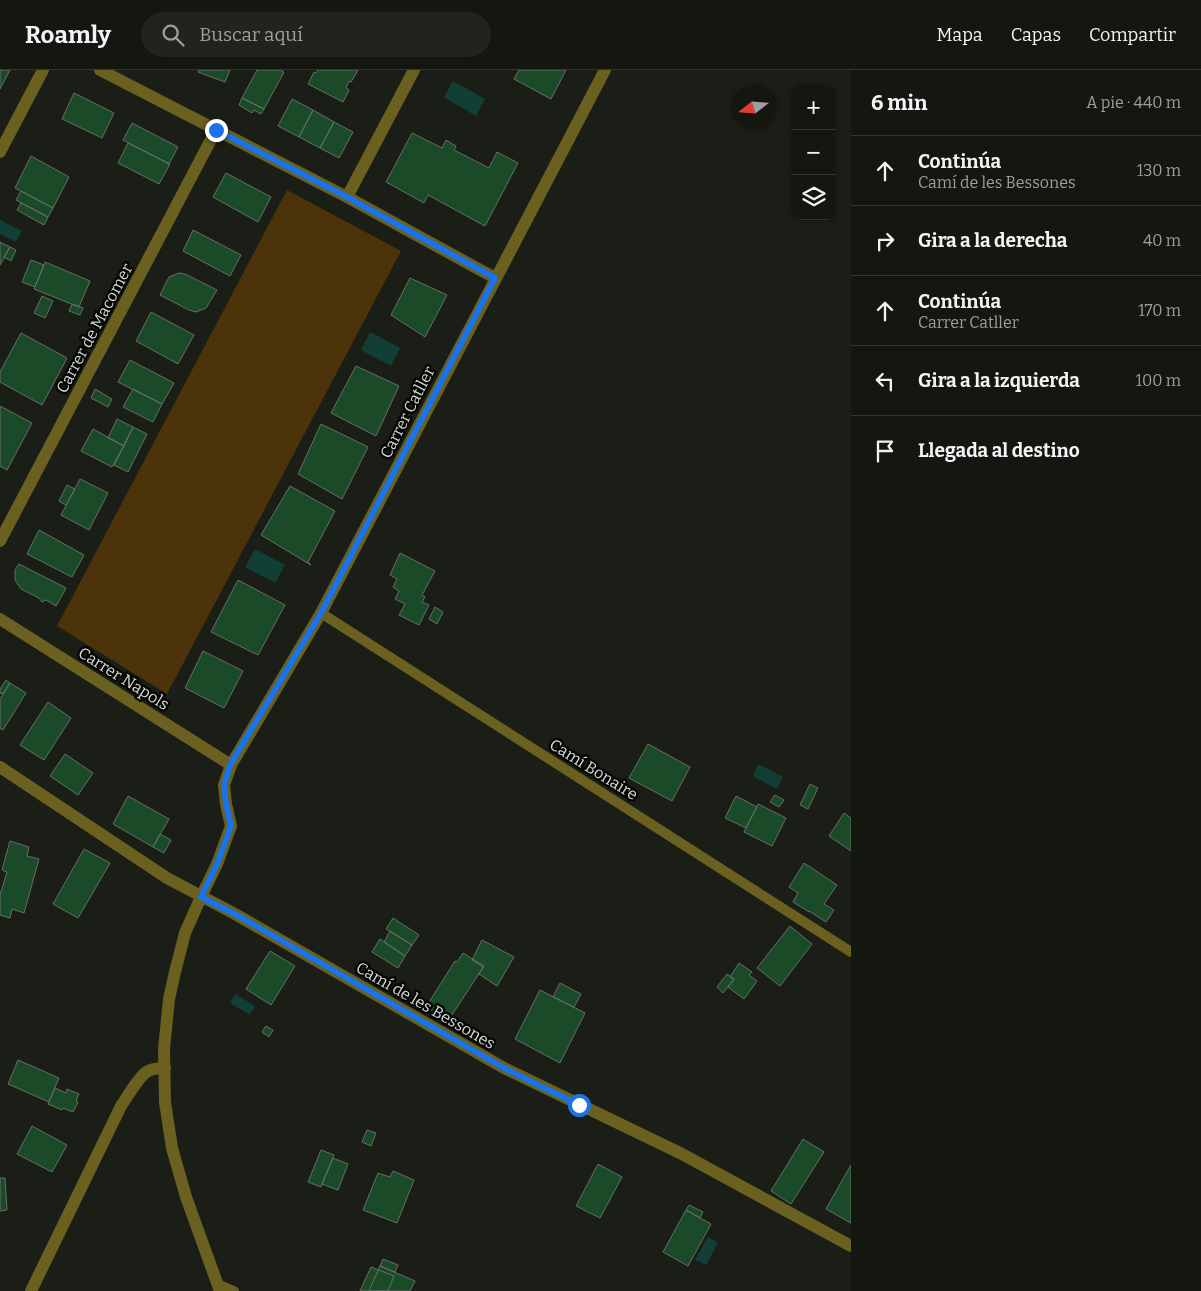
<!DOCTYPE html>
<html lang="es">
<meta charset="utf-8">
<style>
body{margin:0;font-family:Bitter,serif;background:#21231e;color:#f1f3f6}
.controls{position:absolute;right:15px;top:15px;display:grid;overflow:hidden;border-radius:10px;box-shadow:0 1px 4px #0004}
.controls button{width:45px;height:45px;display:grid;place-items:center;padding:0;border:0;border-bottom:1px solid #333530;background:#141610;color:#f1f3f6;font:25px sans-serif}
.compass{position:absolute;left:731px;top:15px;width:45px;height:45px;border-radius:50%;background:#141610;box-shadow:0 1px 4px #0004;rotate:253deg}
.stop{position:absolute;width:15px;height:15px;margin:-11px;border:4px solid #1a73e8;border-radius:50%;background:#fff}
.stop.end{background:#1a73e8;border-color:#fff;box-shadow:0 1px 5px #0008}
.list{margin:0;padding:0;list-style:none}
h2{display:flex;justify-content:space-between;align-items:center;height:65px;margin:0;padding:0 20px;font-size:21px}
h2 small{font-size:16px;font-weight:400;color:#9d9f9f}
.list li{display:grid;grid-template-columns:32px 1fr auto;gap:15px;align-items:center;box-sizing:border-box;height:70px;padding:0 20px;border-top:1px solid #333530}
.list b{display:block;font-size:19px;white-space:nowrap}
.list p{margin:0;font-size:16px;white-space:nowrap;color:#9d9f9f}
.list em{font-size:16px;font-style:normal;color:#9d9f9f}
.icon{flex:none;width:28px;height:28px;fill:none;stroke:currentColor;stroke-width:2;stroke-linecap:round;stroke-linejoin:round}
.map{position:relative;flex:none;width:851px;height:1221px;overflow:hidden}
header{display:flex;align-items:center;gap:30px;box-sizing:border-box;height:70px;padding:0 25px;background:#141610;border-bottom:1px solid #333530}
header strong{font-size:24px}
nav{display:flex;gap:28px;margin-inline-start:auto;font-size:18px}
.search{width:350px;height:45px;background:#21231e;display:flex;align-items:center;gap:12px;box-sizing:border-box;padding:0 18px;border-radius:28px;color:#9d9f9f;font-size:19px}
main{display:flex}
aside{flex:1;background:#141610}
.map>svg:first-child{display:block}
.green{fill:#4c3309}
.water{fill:#123f35}
.building{fill:#1b4a28;stroke:#666f67}
.lines{fill:none;stroke-linecap:round;stroke-linejoin:round}
.lane{stroke:#6a601f;stroke-width:10}
.street{stroke:#6a601f;stroke-width:12}
.route{stroke:#1a73e8;stroke-width:6}
.labels{text-anchor:middle;stroke-width:5;stroke-linejoin:round;paint-order:stroke}
.street-label{font-size:16px;fill:#d8dbd5;stroke:#060805}
</style>
<header>
<strong>Roamly</strong>
<div class="search"><svg class="icon" aria-label="search" viewBox="0 0 24 24"><circle cx="10" cy="10" r="6"/><path d="M15 15l6 6"/></svg>Buscar aquí</div>
<nav><a>Mapa</a><a>Capas</a><a>Compartir</a></nav>
</header>
<main>
<div class="map">
<svg width="851" height="1221" viewBox="0 0 851 1221">
<rect width="100%" height="100%" fill="#1b1e16"/>
<path class="green" d="M287 120 401 181 167 624 57 556Z"/>
<path class="water" d="M453 11 485 29 476 46 444 27Z
M0 150 22 161 16 172 0 164Z
M370 262 400 278 391 296 361 280Z
M255 479 285 495 275 513 245 497Z
M758 694 783 707 777 719 753 706Z
M235 924 255 936 250 945 230 933Z
M708 1167 718 1173 706 1195 695 1190Z"/>
<path class="building" d="M0 0H10L0 19Z
M199 0H230L225 12 198 2Z
M257 0H280L284 2 264 39 242 28Z
M318 0H358L351 12 349 11 346 18 349 20 343 32 308 14 314 2 316 3Z
M519 0H566L551 29 514 9Z
M74 23 114 43 102 68 62 49Z
M242 28 264 39 261 44 254 40 252 43 239 35Z
M292 29 313 40 299 67 278 56Z
M313 40 334 52 320 78 299 67Z
M334 52 353 62 339 88 320 78Z
M132 53 178 77 169 94 123 70Z
M412 63 442 78 446 70 456 76 454 80 489 98 497 82 518 93 485 156 428 125 424 133 386 112Z
M128 73 170 94 159 114 118 93Z
M31 86 69 107 53 138 15 118Z
M226 103 271 127 258 152 213 127Z
M21 121 53 138 48 147 16 130Z
M21 133 48 147 44 155 17 140Z
M193 160 241 185 230 206 183 181Z
M0 172 10 177 0 195Z
M10 177 16 180 11 191 4 187Z
M31 190 44 195 35 217 22 212Z
M45 192 90 211 79 237 34 219Z
M179 203 185 204 217 220 206 238 196 242 189 240 160 225 169 207Z
M410 208 447 225 425 267 391 245Z
M42 226 53 231 45 248 34 243Z
M72 234 83 238 80 245 69 241Z
M151 242 194 265 178 294 136 271Z
M21 263 67 288 42 335 0 312V302Z
M130 290 174 313 162 334 118 312Z
M356 296 399 316 376 366 331 343Z
M95 319 112 329 108 337 91 328Z
M133 319 162 334 153 352 123 337Z
M0 336 32 353 7 400 0 396Z
M117 349 133 357 124 376 108 368Z
M321 354 368 377 342 429 298 404Z
M133 357 147 364 128 402 114 395Z
M93 359 124 376 112 397 81 381Z
M80 409 108 423 89 460 61 445Z
M67 415 75 419 66 435 59 431Z
M290 416 335 441 308 492 311 495 261 465Z
M39 460 84 485 72 507 27 484Z
M400 483 435 501 422 525 425 527 422 532 429 535 419 555 399 545 405 534 395 529 399 521 393 517 397 509 390 505Z
M19 494 66 518 56 536 46 530 42 532 39 528 21 519 15 510V500Z
M238 510 285 535 258 585 211 562Z
M435 537 443 542 437 554 429 549Z
M203 581 243 601 224 638 185 618Z
M6 610 10 613 3 624 0 623V619Z
M10 613 26 623 3 660 0 658V629Z
M48 632 71 648 44 690 20 675Z
M648 674 690 697 672 731 629 708Z
M65 684 93 703 78 725 50 706Z
M810 714 818 718 808 739 800 735Z
M775 725 784 730 779 737 770 732Z
M128 726 169 749 153 777 113 754Z
M736 726 757 737 746 758 725 748Z
M758 734 786 748 772 776 744 762Z
M844 743 851 748V781L829 766Z
M160 764 171 770 164 783 153 777Z
M10 771 29 777 27 786 39 789 24 843 12 839 10 848 0 845V825L7 802 2 800Z
M84 779 110 793 78 848 53 834Z
M804 793 837 815 824 834 834 840 826 852 809 841V842L793 832 798 823 789 817Z
M393 848 419 865 412 875 386 859Z
M790 856 812 874 780 916 757 898Z
M390 861 412 875 405 886 384 872Z
M380 869 405 886 398 898 372 882Z
M482 870 514 887 497 916 479 904 483 897 472 890Z
M270 881 295 896 271 935 246 919Z
M463 883 484 896 448 951 426 937 455 891 457 892Z
M739 893 752 902 749 905 757 911 744 929 728 917 734 909 730 907Z
M727 904 734 909 723 923 717 917Z
M560 913 581 924 574 937 553 927Z
M540 920 585 943 560 993 515 969Z
M266 956 273 960 269 967 262 962Z
M18 990 59 1008 49 1032 8 1014Z
M55 1018 66 1023 67 1019 79 1024 76 1031 78 1032 73 1042 63 1038 62 1040 48 1034Z
M32 1056 67 1075 52 1102 17 1084Z
M367 1060 376 1063 371 1076 362 1072Z
M803 1069 824 1082 791 1134 771 1121Z
M321 1080 334 1085 321 1117 308 1112Z
M333 1088 348 1094 338 1120 322 1114Z
M598 1094 622 1107 600 1148 576 1136Z
M851 1095V1153L826 1139Z
M393 1101 414 1110 397 1153 363 1140 378 1103 390 1107Z
M0 1108H5L7 1140 0 1141Z
M689 1135 703 1142 700 1148 686 1140Z
M686 1140 711 1154 688 1196 663 1182Z
M383 1189 398 1195 395 1202 380 1196Z
M380 1196 415 1211 410 1221H369Z
M371 1197 394 1206 388 1221H360Z"/>
<g class="lines">
<path class="lane" d="M321 543 851 882
M217 1214 234 1221"/>
<path class="street" d="M100 0 347 127 495 208
M0 82 43 0
M347 127 414 0
M0 471 216 60
M0 549 231 695
M0 697 167 808 235 844 504 998 682 1084 851 1176
M31 1221 121 1036C127 1027 137 1010 145 1003 150 999 159 998 165 998
M220 1221 186 1127 172 1078 165 1032 164 979 169 929 175 902 185 863 201 827 217 794 231 756 226 734 224 715 231 695 321 543 605 0"/>
</g>
<g class="lines">
<path class="route" d="M216 60 347 127 495 208 321 543 230 695 224 715 226 734 231 756 217 794 201 827 235 844 504 998 579 1035"/>
</g>
<g class="labels">
<g class="street-label">
<text transform="translate(94 258) rotate(-62)" y="6">Carrer de Macomer</text>
<text transform="translate(407 342) rotate(-63)" y="6">Carrer Catller</text>
<text transform="translate(124 608) rotate(32)" y="6">Carrer Napols</text>
<text transform="translate(594 699) rotate(32)" y="6">Camí Bonaire</text>
<text transform="translate(426 935) rotate(30)" y="6">Camí de les Bessones</text>
</g>
</g>
</svg>
<div class="controls">
<button>+</button>
<button>−</button>
<button><svg class="icon" aria-label="layers" viewBox="0 0 24 24"><path d="M12 4l9 5-9 5-9-5zM3 14l9 5 9-5"/></svg></button>
</div>
<svg class="compass" viewBox="-18 -18 36 36"><path d="M0-13l5 13h-10z" fill="#e53935"/><path d="M0 13l5-13h-10z" fill="#9d9f9f"/></svg>
<div class="stop" style="left:579px;top:1035px"></div>
<div class="stop end" style="left:216px;top:60px"></div>
</div>
<aside>
<h2>6 min<small>A pie · 440 m</small></h2>
<ul class="list">
<li><svg class="icon" aria-label="ahead" viewBox="0 0 24 24"><path d="M12 20V5M6 11l6-6 6 6"/></svg><div><b>Continúa</b><p>Camí de les Bessones</p></div><em>130 m</em></li>
<li><svg class="icon" aria-label="right" viewBox="0 0 24 24"><path d="M7 20v-9h11M14 6l5 5-5 5"/></svg><div><b>Gira a la derecha</b></div><em>40 m</em></li>
<li><svg class="icon" aria-label="ahead" viewBox="0 0 24 24"><path d="M12 20V5M6 11l6-6 6 6"/></svg><div><b>Continúa</b><p>Carrer Catller</p></div><em>170 m</em></li>
<li><svg class="icon" aria-label="left" viewBox="0 0 24 24"><path d="M17 20v-9H6M10 6l-5 5 5 5"/></svg><div><b>Gira a la izquierda</b></div><em>100 m</em></li>
<li><svg class="icon" aria-label="arrive" viewBox="0 0 24 24"><path d="M6 21V4h12l-3 4 3 4H6"/></svg><div><b>Llegada al destino</b></div></li>
</ul>
</aside>
</main>
